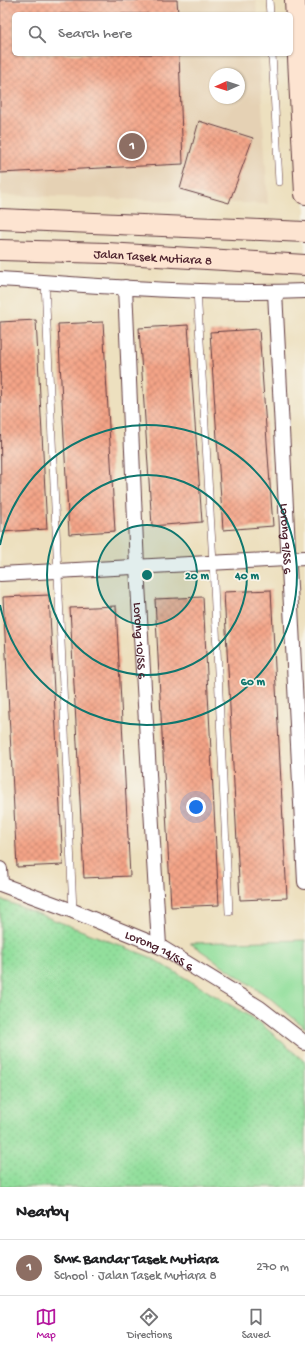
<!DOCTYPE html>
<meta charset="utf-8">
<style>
body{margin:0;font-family:"Gochi Hand",sans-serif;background:#f6f6f6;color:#202124}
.compass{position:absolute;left:209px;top:68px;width:36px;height:36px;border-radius:50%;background:#fff;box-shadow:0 1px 3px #0004;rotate:267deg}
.you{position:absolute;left:196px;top:807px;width:14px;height:14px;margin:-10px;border:3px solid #fff;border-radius:50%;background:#1a73e8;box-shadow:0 0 0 6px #1a73e833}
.badge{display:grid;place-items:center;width:26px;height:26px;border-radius:50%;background:#b5179e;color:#fff;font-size:13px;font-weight:700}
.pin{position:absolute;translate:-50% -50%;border:2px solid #fff;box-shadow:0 1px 4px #0006}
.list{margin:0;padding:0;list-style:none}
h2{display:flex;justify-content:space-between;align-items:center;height:52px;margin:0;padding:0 16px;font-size:17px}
h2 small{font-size:13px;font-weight:400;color:#757577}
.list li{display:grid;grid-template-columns:26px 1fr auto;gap:12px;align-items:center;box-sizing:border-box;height:56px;padding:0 16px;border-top:1px solid #e0e0e0}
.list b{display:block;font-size:15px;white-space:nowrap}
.list p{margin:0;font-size:13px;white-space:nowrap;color:#757577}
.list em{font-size:13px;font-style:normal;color:#757577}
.icon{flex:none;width:22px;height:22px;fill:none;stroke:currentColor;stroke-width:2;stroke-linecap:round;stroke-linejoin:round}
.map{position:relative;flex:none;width:305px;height:1187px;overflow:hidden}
.search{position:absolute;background:#fff;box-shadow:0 1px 3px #0004;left:12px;right:12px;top:12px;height:44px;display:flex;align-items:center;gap:10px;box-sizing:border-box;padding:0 14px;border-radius:6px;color:#757577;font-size:15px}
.sheet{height:108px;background:#fff}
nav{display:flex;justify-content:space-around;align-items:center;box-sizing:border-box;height:56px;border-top:1px solid #e0e0e0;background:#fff;font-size:11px;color:#757577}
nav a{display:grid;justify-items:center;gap:2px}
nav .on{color:#b5179e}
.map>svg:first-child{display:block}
.built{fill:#e5d1b4;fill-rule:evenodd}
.grass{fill:url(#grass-dots);stroke:#6e7f64}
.park{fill:#92df9c;stroke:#6e7f64}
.building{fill:url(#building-cross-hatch)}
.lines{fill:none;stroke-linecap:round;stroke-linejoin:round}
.lane-casing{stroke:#623c41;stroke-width:8}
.street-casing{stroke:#623c41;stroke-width:16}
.secondary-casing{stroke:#623c41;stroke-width:22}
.lane{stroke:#fff;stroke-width:7}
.street{stroke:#fff;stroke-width:14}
.secondary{stroke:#fde4d1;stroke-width:20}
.ring{fill:none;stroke:#0f766e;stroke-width:2}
.labels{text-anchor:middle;stroke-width:3.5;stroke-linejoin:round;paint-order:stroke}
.street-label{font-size:13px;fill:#4a1f2b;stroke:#f7f3e8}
.centre{fill:#0f766e;stroke:#f7f3e8;stroke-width:2}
.ring-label{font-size:12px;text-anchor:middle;font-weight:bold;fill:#0f766e;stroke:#f7f3e8;stroke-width:3.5;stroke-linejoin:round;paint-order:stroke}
</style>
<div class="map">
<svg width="305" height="1187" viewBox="0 0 305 1187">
<defs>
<pattern id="grass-dots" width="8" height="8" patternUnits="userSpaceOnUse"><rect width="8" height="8" fill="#92df9c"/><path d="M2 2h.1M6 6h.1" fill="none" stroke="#7fbf87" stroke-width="1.8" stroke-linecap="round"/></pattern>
<pattern id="building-cross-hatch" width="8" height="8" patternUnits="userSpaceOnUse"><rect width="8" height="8" fill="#f4a487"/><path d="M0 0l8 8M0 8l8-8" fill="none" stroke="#c8856f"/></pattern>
</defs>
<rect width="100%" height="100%" fill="#f7f3e8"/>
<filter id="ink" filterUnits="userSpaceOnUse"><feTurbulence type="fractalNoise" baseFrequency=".025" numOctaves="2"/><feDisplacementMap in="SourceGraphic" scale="8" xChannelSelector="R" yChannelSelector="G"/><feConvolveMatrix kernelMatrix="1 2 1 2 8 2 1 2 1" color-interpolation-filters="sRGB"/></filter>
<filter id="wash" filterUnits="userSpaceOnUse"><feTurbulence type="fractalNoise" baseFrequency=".012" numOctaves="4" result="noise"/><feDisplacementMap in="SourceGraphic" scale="16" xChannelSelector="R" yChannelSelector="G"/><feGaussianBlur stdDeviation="0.9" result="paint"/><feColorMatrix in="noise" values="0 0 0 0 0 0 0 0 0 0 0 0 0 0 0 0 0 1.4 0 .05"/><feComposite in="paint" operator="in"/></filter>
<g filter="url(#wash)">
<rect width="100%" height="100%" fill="#ede0bf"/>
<path class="built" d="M0 0H256L257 14H14V54H259L268 204 0 195ZM215 74H239V98H215Z"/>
<path class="grass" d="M0 899 150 957 259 1022 305 1062V1187H0Z"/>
<path class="park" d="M305 940V1028L271 999 190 943Z"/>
<g id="blocks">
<path class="building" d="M0 0H177L178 14H14V54H179L183 164 0 173Z
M199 121 253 138 229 203 180 189Z
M36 320 47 529 1 532 0 322Z
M103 322 115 531 69 534 58 324Z
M188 325 202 522 152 526 139 328Z
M259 329 273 526 223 530 210 332Z
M271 590 287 898 240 900 224 592Z
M49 595 63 865 17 867 3 597Z
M203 597 219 905 171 907 155 599Z
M116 606 130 876 84 878 70 608Z"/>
</g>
</g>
<g filter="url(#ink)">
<use href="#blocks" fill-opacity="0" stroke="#623c41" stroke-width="1"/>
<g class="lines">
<defs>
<path id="lane" d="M269 0 270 14
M272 54 279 182
M45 282 73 911
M197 290 213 563 229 912"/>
<g id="street">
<path d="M0 279C101 286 204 295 305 291"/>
<path id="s1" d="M125 287 137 567 159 946"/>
<path id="s2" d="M275 292 305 882"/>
<path d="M0 574 305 558"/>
<path d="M0 869 1 884"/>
<path id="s3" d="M0 884 73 911 159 946 260 1008 305 1043"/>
</g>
<g id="secondary">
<path d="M295 0 305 194"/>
<path d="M0 219 305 232"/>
<path id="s4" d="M0 250 107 253 305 265"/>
</g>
</defs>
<use href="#lane" class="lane-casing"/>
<use href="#street" class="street-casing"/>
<use href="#secondary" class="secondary-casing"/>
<use href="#lane" class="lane"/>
<use href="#street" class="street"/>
<use href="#secondary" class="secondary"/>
</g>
</g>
<circle cx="147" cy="575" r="50" fill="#0f766e" fill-opacity=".12"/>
<g class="ring">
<circle cx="147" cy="575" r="50"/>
<circle cx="147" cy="575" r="100"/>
<path d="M0 545A150 150 0 1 1 0 605"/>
</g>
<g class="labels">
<g class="street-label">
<text dy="5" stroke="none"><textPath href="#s4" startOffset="153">Jalan Tasek Mutiara 8</textPath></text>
<text dy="5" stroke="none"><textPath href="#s2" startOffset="247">Lorong 9/SS 6</textPath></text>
<text dy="5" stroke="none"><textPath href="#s1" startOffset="354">Lorong 10/SS 6</textPath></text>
<text dy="5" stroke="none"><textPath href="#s3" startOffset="173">Lorong 14/SS 6</textPath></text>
</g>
</g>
<circle cx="147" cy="575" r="6" class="centre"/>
<g class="ring-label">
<text x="197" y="579">20 m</text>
<text x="247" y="579">40 m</text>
<text x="253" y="685">60 m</text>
</g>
</svg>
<svg class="compass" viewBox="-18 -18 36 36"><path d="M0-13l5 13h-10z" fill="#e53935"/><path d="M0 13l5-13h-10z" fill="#757577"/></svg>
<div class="you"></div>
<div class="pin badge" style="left:132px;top:146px;background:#8d6e63">1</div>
<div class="search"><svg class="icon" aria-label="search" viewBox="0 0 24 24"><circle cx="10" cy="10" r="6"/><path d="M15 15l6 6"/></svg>Search here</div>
</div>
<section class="sheet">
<h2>Nearby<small></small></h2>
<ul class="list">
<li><span class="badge" style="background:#8d6e63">1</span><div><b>SMK Bandar Tasek Mutiara</b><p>School · Jalan Tasek Mutiara 8</p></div><em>270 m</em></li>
</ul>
</section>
<nav>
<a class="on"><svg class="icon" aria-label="map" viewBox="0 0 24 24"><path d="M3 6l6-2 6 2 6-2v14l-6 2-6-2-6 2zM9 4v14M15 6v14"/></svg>Map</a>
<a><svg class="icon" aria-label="directions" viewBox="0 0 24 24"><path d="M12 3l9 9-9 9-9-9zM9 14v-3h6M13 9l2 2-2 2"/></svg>Directions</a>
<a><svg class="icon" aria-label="saved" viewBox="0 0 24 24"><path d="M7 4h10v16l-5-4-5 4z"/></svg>Saved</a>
</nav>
